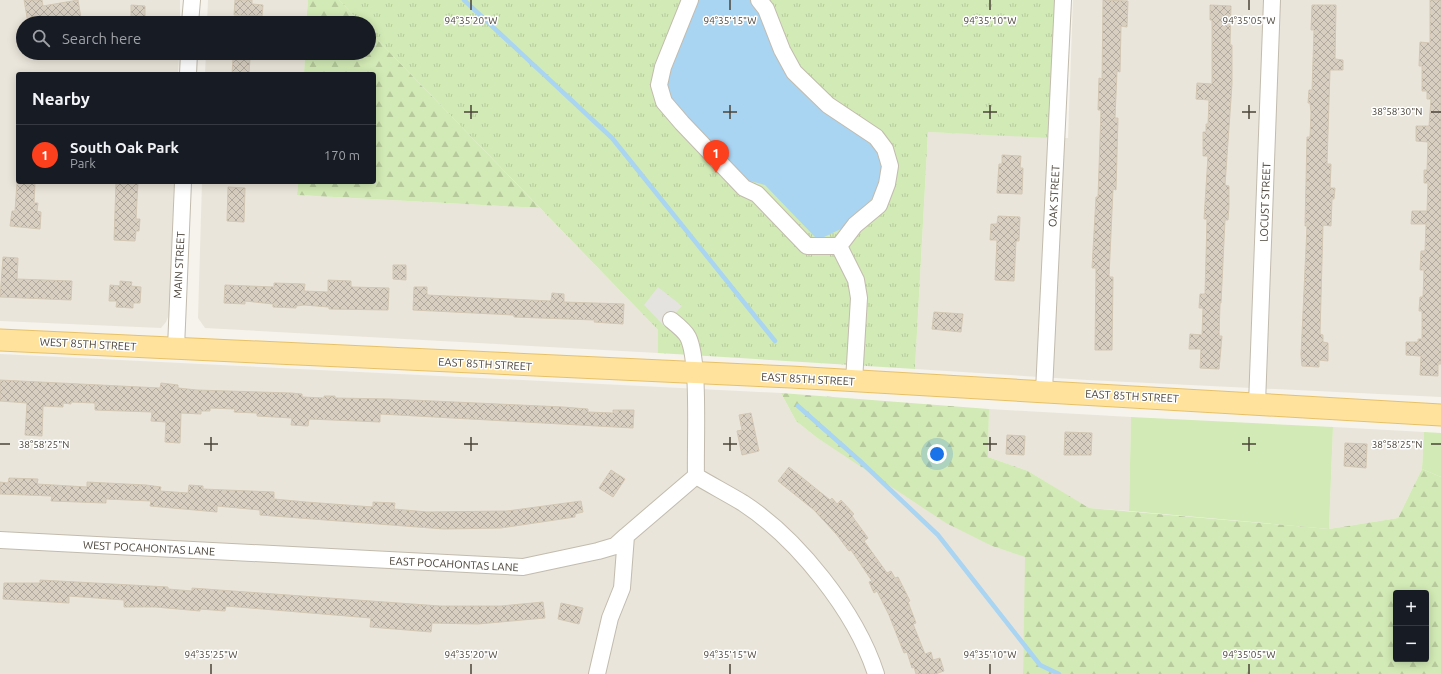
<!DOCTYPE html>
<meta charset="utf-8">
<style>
body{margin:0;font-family:Ubuntu,sans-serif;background:#242831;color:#f1f3f6}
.controls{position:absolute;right:12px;bottom:12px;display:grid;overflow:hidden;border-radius:4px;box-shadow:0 2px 10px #0003}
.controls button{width:36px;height:36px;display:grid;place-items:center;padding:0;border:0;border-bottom:1px solid #363941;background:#171b24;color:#f1f3f6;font:20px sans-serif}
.you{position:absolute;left:937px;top:454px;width:14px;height:14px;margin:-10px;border:3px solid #fff;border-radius:50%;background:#1a73e8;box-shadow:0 0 0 6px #1a73e833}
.badge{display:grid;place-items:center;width:26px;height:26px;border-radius:50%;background:#fc3f1d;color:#fff;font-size:13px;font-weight:700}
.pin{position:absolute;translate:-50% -33px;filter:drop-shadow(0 1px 2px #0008)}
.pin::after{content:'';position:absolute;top:21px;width:14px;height:12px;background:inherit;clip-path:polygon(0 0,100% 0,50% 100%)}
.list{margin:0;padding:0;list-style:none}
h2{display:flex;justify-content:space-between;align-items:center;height:52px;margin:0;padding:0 16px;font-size:17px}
h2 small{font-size:13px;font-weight:400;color:#9ea1a6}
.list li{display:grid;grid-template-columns:26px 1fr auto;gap:12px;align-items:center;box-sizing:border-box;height:60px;padding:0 16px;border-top:1px solid #363941}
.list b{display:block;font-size:15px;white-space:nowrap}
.list p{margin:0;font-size:13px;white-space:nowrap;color:#9ea1a6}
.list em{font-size:13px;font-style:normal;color:#9ea1a6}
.icon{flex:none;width:22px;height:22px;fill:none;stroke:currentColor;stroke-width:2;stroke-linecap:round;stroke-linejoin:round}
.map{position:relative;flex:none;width:1441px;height:674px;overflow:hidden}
.search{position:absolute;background:#171b24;box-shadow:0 2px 10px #0003;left:16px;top:16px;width:360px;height:44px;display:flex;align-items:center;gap:10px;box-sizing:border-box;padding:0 14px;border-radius:22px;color:#9ea1a6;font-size:15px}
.panel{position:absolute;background:#171b24;box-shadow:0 2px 10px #0003;left:16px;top:72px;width:360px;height:112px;border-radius:4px}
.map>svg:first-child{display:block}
.residential{fill:#eae5da}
.grass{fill:#d2eab5}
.forest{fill:url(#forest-firs);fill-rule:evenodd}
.park{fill:url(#park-tufts)}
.parking{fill:#e5e3e0}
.water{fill:#a9d4f2}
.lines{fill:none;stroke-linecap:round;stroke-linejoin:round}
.stream{stroke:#a9d4f2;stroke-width:4.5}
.building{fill:url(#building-cross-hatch);stroke:#d3c7b4}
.minor-casing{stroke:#c2bbae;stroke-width:18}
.major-casing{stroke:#e6c16a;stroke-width:23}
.minor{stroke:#fff;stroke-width:16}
.major{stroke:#ffe39c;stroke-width:21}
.ticks{fill:none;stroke:#4b4439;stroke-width:1.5}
.labels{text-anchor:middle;stroke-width:3;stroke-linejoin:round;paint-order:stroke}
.street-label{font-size:11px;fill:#4b4439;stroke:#fff}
.ticks-label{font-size:10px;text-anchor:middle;fill:#4b4439;stroke:#fff;stroke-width:3;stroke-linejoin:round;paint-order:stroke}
</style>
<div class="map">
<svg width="1441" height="674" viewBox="0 0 1441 674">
<defs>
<pattern id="forest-firs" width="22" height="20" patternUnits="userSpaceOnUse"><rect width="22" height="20" fill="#d2eab5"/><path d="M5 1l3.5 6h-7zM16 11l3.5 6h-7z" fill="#b6ca9c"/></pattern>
<pattern id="park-tufts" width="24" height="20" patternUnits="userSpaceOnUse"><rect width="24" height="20" fill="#d2eab5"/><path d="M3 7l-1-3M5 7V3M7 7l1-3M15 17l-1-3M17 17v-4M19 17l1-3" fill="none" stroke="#b6ca9c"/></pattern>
<pattern id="building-cross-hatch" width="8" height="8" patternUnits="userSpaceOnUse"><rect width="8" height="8" fill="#d8cfc1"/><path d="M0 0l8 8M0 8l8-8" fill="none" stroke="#b1aa9e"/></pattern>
</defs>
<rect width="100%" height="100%" fill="#f6f3ec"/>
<path class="residential" d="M0 0H180V23H23V53H179L178 74H18V182H174L170 312 166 322 161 328 0 321Z
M208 0H308L306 23H207Z
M1073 0H1441V397L1087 380 915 369 928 132 1068 138Z
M206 53H305L304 74H205Z
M202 182H298L297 195 540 208 658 330V353L205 328 198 318Z
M0 354 781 393 796 421 816 437 992 546 1026 557 1023 674H0Z
M989 409 1131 417 1129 511 1088 508 1028 471 988 457Z
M1333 427 1424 432 1422 469 1398 518 1329 529Z"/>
<path class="grass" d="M1131 417 1333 427 1329 529 1129 511Z
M1424 432 1441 433V477L1422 469Z"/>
<path class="forest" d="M308 0H339L361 23H306Z
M369 31 540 208 297 195 298 182H374V74H304L305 53H369Z
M781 393 989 409 988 457 1028 471 1089 508 1329 529 1398 518 1422 469 1441 477V674H1023L1025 557 992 546 946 523 816 437 796 421ZM1396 593H1426V659H1396Z"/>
<path class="park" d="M339 0H1056L1050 138 928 132 915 369 658 353V330L369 31V23H361Z"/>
<path class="parking" d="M658 287 682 306 664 326 644 305Z"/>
<path class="water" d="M697 0H754L775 48 870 140 880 152 882 171 880 186 871 200 843 228 824 237H815L765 185 743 179 669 101 665 73Z"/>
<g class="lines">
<path class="stream" d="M464 0 612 138 775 341
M798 406 860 461 938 535 1040 665 1059 674"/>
</g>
<path class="building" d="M24 0H42L43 6 78 0 81 18 60 22 59 17 28 23Z
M235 0H252V4L263 5 262 16 234 15Z
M1103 0 1128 1 1127 27 1121 26 1120 72 1117 71 1115 118H1118L1116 190 1113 189 1109 277H1113L1112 350H1095L1096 268H1092L1096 197H1098L1101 110H1098L1099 78 1102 79Z
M1430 0H1441V364H1438V376L1420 375 1421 356 1406 355V342H1418V339H1422V311H1419L1420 297H1423L1424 270H1420L1421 251H1425L1426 224H1411L1412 211H1427L1428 183H1424V170H1427L1428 142 1416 141V126H1429L1431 99H1427V91H1422V66H1419L1420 42 1430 43Z
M131 5 145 6V23H131Z
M1210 5 1231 6 1230 45H1232V84L1225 185 1229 186V206L1228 220H1225L1221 303H1220L1219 336H1222L1219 369 1200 368 1201 349H1189L1190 334 1202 335 1203 308H1199L1200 294H1205L1207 219H1204L1208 156H1203V132H1206V124H1208L1209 100 1196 99 1197 83 1212 84V20H1210Z
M1312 5H1336L1335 59 1343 60V70H1330L1327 164H1331L1330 188H1335L1334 199H1332L1331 226 1323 225 1320 334 1323 335V342L1328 343V361L1319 360V367L1302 366 1301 355 1307 226H1305L1307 137H1310L1311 112 1310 103H1308L1309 90H1312L1314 30H1311Z
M233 58H250L249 74H232Z
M1002 155 1021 156 1020 168H1023L1022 194 997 193 999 164H1002Z
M17 182H35L34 203H38L37 211 41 212 40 229 10 226 12 211H15Z
M116 182H138L136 219H140L139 231H136L135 241 114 240Z
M228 187 245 188 244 222 227 221Z
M998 216 1020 217 1019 241H1016L1014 281 995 280 997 240H990L991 224H997Z
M3 257 18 258 17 279 72 281 71 300 0 297Z
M393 265H406V280L393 279Z
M328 280 351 281V287L389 288 388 310 329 309V307L304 305 296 306V308L273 307V304L245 301V304L224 303 225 285 274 287V283L305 284 304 291 328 292Z
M120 281 132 282 131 286 141 287 140 303H133V308L116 307 117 301H109L110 285 120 286Z
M414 287H427V295L551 301 552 293 564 294V302L624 304 623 324 594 322 595 320 514 317V315L413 310Z
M934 312 963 314 961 332 932 329Z
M0 380 160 388 161 383 178 385V388L197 390 291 393 302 394V397L324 398V396H335V398L390 399 563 407 588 409V412L613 413V410H634L633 428 380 414V422L309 419 308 426 291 425 292 418 257 416V413L234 412 235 409 210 408V411H201V414L181 413 180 443 165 442 166 422 151 421 152 412 95 410V403L71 402V404L63 403V407L43 406 42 436 25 435 27 403 0 401Z
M751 413 759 451 742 455 737 431 742 430 739 415Z
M1065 432 1092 433 1091 455H1064Z
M1007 435 1025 436 1024 455 1006 454Z
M1345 443 1367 444 1366 468 1344 466Z
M789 467 830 500 832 498 837 504 841 500 854 514 852 516 868 538 864 541 887 573 891 571 895 578 898 577 910 601 908 602 916 623 913 624 925 654 931 652 933 660 940 658 944 671 935 674H916L914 667 912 668 907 652 904 653 889 615 877 591 874 593 869 582 872 581 851 550 849 551 837 535 814 510 778 481Z
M611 470 625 479 613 497 599 488Z
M9 478 38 479 37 484 87 487V482L146 485 161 487 160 491 188 493 189 485 203 486V489L274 492V499L306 502 373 507V502L395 503 394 509 427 512 507 511 581 501 583 512 575 514V517L501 528 444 529 260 515V510L217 506V512L150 506 151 501 106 499V503L51 501 52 496 0 494V482L8 483Z
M40 580 168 587V589L192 591V588L219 590 440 606H501L543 602 545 618 478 624 432 623 431 632 370 627 371 618 226 606 225 611 200 609V611L156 607H124V600L69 596V603L3 599 4 583H40Z
M561 603 583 608 579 624 558 619Z"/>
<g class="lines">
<defs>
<path id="minor" d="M690 0 663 67 659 85 664 102 682 123 744 188 757 194 807 246H839
M759 0 766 9 782 50 794 72 828 105 876 137 885 149 890 166 887 184 879 205 855 225 839 246
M190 23 192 0
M188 74 189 53
M839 246 856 280 859 298 854 381
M176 348 183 182
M1044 391 1063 0
M1257 404 1272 0
M696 476C711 485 728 494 743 503 798 539 856 612 876 674
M0 540 523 567 598 551 615 546 626 536
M597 674 610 618 622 588 626 536 696 476C695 445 700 361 688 337 685 331 676 324 671 320"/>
<path id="major" d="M0 340 791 377 1441 415"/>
</defs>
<use href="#minor" class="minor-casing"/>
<use href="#major" class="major-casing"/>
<use href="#minor" class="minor"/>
<use href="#major" class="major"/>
</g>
<path class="ticks" d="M471 0V10M730 0V10M990 0V10M1249 0V10M471 105V119M730 105V119M990 105V119M1249 105V119M464 112H478M723 112H737M983 112H997M1242 112H1256M1431 112H1441M211 437V451M471 437V451M730 437V451M990 437V451M1249 437V451M0 444H10M204 444H218M464 444H478M723 444H737M983 444H997M1242 444H1256M1431 444H1441M211 664V674M471 664V674M730 664V674M990 664V674M1249 664V674"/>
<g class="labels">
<g class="street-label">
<text transform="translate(1054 196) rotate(-87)" y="4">OAK STREET</text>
<text transform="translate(1265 202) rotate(-88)" y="4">LOCUST STREET</text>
<text transform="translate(179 265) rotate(-87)" y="4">MAIN STREET</text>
<text transform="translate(88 344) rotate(3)" y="4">WEST 85TH STREET</text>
<text transform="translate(485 364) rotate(3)" y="4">EAST 85TH STREET</text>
<text transform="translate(808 379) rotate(3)" y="4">EAST 85TH STREET</text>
<text transform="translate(1132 396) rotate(3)" y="4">EAST 85TH STREET</text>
<text transform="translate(149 548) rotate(3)" y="4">WEST POCAHONTAS LANE</text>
<text transform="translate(454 564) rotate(3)" y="4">EAST POCAHONTAS LANE</text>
</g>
</g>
<g class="ticks-label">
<text x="471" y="24">94°35'20"W</text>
<text x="730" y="24">94°35'15"W</text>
<text x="990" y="24">94°35'10"W</text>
<text x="1249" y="24">94°35'05"W</text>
<text x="1397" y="115">38°58'30"N</text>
<text x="44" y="448">38°58'25"N</text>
<text x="1397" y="448">38°58'25"N</text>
<text x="211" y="658">94°35'25"W</text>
<text x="471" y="658">94°35'20"W</text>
<text x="730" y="658">94°35'15"W</text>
<text x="990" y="658">94°35'10"W</text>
<text x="1249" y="658">94°35'05"W</text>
</g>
</svg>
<div class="controls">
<button>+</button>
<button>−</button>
</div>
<div class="you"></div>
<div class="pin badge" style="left:716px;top:173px">1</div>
<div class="search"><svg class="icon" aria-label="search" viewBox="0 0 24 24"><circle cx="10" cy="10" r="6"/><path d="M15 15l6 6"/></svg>Search here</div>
<section class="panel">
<h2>Nearby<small></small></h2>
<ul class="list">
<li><span class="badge">1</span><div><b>South Oak Park</b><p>Park</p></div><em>170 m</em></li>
</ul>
</section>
</div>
